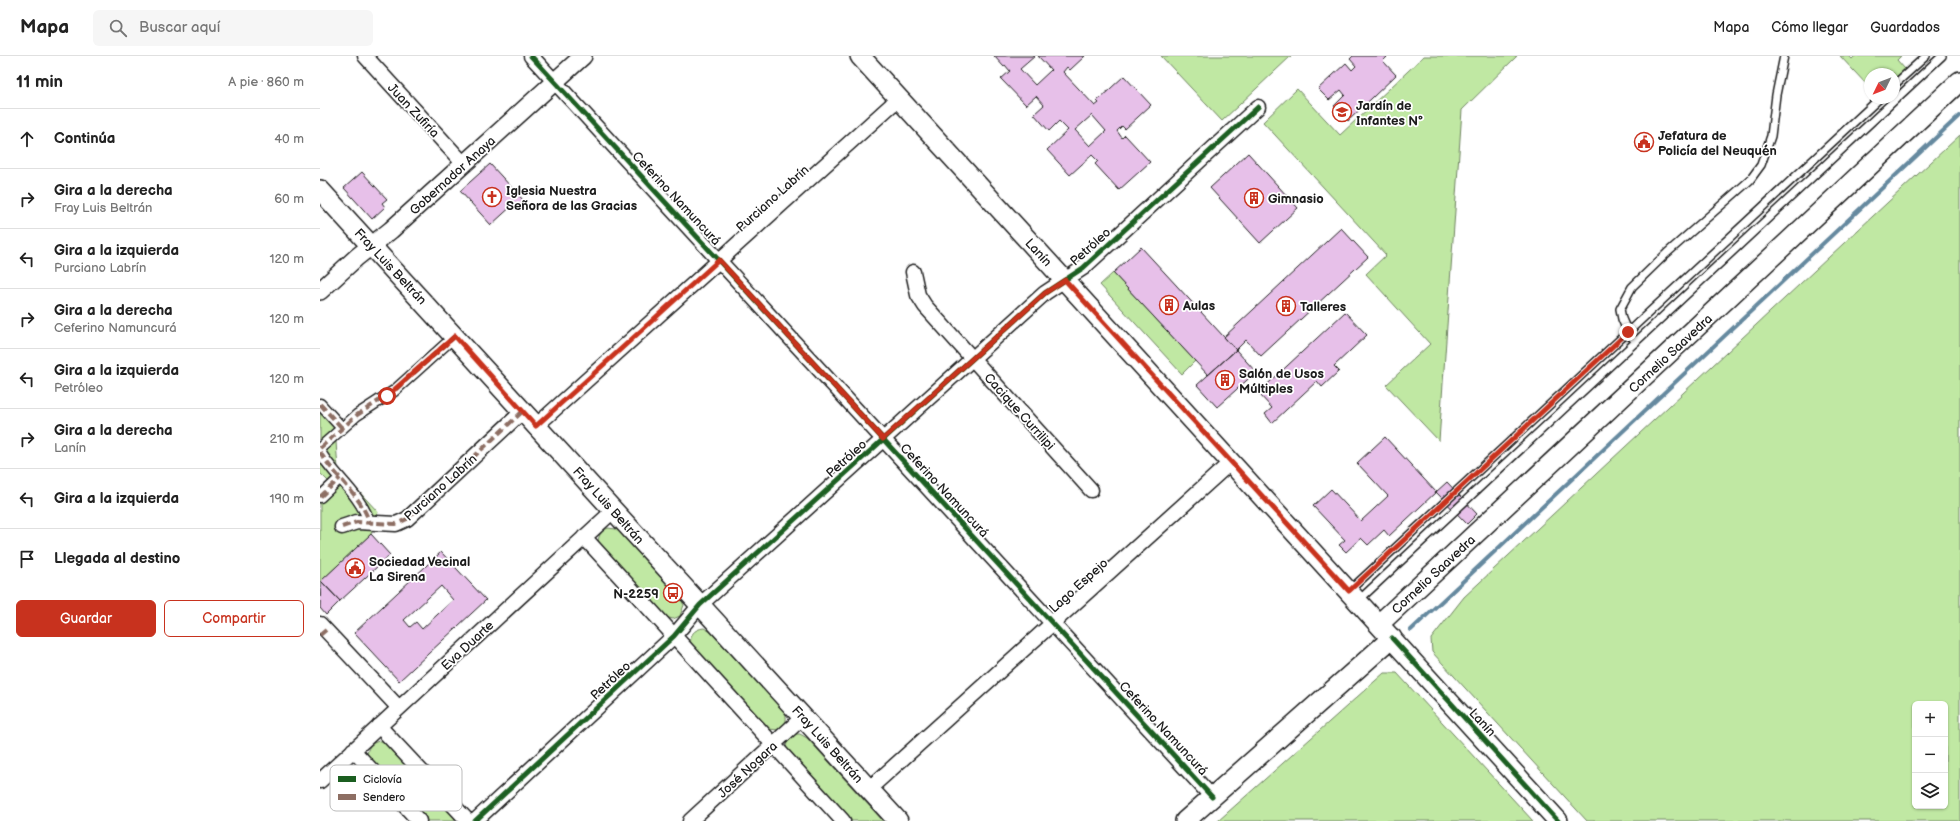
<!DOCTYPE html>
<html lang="es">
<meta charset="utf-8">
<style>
body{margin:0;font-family:"Balsamiq Sans",sans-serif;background:#f6f6f6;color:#222}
.controls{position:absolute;right:12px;bottom:12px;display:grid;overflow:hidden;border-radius:6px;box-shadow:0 1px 3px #0004}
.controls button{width:36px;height:36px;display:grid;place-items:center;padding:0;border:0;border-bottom:1px solid #e0e0e0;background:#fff;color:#222;font:20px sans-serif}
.compass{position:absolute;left:1544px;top:12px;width:36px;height:36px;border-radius:50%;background:#fff;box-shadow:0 1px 3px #0004;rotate:227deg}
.stop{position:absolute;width:12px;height:12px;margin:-9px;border:3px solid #c8321e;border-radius:50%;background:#fff}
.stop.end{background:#c8321e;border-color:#fff;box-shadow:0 1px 4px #0008}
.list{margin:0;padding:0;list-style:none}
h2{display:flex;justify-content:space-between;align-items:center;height:52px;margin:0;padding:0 16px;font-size:17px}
h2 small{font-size:13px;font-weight:400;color:#767676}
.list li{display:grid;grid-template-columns:26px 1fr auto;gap:12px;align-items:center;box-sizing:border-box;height:60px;padding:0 16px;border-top:1px solid #e0e0e0}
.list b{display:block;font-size:15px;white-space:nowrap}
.list p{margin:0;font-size:13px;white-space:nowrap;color:#767676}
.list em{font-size:13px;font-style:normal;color:#767676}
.actions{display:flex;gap:8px;padding:12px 16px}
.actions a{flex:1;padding:9px 0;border:1px solid #c8321e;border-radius:6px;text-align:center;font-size:14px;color:#c8321e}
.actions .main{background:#c8321e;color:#fff}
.icon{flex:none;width:22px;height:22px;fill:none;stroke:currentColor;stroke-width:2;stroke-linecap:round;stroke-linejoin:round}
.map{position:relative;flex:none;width:1640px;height:765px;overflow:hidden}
header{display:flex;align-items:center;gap:24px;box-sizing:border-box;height:56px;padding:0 20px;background:#fff;border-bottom:1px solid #e0e0e0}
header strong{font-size:19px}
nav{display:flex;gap:22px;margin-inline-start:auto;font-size:14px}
.search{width:280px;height:36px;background:#f6f6f6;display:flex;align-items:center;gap:10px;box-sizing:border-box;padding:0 14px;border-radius:6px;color:#767676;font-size:15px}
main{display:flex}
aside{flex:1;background:#fff}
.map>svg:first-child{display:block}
.green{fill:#c0e8a3;stroke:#6e8260;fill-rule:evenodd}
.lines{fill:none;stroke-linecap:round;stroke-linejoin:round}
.stream{stroke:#65899f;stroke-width:4}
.building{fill:#e7c0e9;stroke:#1c1c1c;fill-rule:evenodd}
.service-casing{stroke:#1c1c1c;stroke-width:10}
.pedestrian-casing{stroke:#1c1c1c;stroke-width:13}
.minor-casing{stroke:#1c1c1c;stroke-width:17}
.tertiary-casing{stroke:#1c1c1c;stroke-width:20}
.secondary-casing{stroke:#1c1c1c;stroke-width:22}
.service{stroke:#fff;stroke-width:7}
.pedestrian{stroke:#fff;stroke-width:10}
.minor{stroke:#fff;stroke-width:14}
.tertiary{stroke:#fff;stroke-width:17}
.secondary{stroke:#fff;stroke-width:19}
.quiet{stroke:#8d6e63;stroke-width:4;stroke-dasharray:8 4;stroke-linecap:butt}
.cycleway-casing{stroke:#fff;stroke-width:8}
.cycleway{stroke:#1b5e20;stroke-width:5}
.route{stroke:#c8321e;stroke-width:5}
.labels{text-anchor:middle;stroke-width:3.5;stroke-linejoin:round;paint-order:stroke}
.poi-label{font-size:13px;font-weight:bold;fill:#1c1c1c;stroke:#fff;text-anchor:start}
.street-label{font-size:13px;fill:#1c1c1c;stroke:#fff}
.key{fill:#fff;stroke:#bbb;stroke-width:1}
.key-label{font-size:11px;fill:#1c1c1c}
</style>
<header>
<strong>Mapa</strong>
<div class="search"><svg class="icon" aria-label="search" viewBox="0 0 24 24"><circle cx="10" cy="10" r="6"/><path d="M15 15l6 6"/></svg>Buscar aquí</div>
<nav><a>Mapa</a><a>Cómo llegar</a><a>Guardados</a></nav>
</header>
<main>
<aside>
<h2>11 min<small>A pie · 860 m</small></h2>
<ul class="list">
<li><svg class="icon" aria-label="ahead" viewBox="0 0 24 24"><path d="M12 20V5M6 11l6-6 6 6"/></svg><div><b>Continúa</b></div><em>40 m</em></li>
<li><svg class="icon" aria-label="right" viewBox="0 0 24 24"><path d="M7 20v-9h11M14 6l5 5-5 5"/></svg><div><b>Gira a la derecha</b><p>Fray Luis Beltrán</p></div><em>60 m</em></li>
<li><svg class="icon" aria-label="left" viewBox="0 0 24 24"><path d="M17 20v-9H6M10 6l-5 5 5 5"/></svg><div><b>Gira a la izquierda</b><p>Purciano Labrín</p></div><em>120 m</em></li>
<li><svg class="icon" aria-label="right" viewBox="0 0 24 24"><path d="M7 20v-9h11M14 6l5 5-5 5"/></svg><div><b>Gira a la derecha</b><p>Ceferino Namuncurá</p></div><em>120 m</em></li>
<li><svg class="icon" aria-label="left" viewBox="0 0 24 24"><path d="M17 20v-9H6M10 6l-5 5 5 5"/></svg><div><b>Gira a la izquierda</b><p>Petróleo</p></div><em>120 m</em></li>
<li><svg class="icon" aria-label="right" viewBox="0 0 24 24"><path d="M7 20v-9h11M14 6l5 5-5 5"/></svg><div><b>Gira a la derecha</b><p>Lanín</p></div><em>210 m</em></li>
<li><svg class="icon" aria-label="left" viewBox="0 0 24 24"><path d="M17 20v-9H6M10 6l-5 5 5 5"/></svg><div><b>Gira a la izquierda</b></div><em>190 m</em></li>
<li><svg class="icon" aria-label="arrive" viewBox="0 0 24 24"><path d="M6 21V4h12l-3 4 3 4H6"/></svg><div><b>Llegada al destino</b></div></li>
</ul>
<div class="actions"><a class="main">Guardar</a><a>Compartir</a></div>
</aside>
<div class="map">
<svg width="1640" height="765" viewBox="0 0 1640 765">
<rect width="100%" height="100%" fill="#fff"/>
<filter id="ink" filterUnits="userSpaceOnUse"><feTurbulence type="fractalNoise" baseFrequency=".025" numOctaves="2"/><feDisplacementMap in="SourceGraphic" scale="8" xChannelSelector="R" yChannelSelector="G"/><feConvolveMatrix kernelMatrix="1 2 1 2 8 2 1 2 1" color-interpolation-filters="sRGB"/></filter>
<g filter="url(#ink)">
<path class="green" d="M841 0H971L902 65Z
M1104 0H1197L1142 54 1119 385 1066 329 1110 288 1046 218 1066 199 943 66 977 33 1020 79Z
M1520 0H1529L1532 3 1535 0H1581L1577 4 1585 13 1574 23V18H1550V27L1547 29Z
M1640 79V765H1267L1112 596 1111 583 1144 541ZM1595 648H1625V750H1595Z
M793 217 875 305 862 318 780 229Z
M0 343 14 359 18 413 58 456 51 478 0 526V435L9 426 0 417Z
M288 472 296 473 300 476 360 542 364 549 360 560 353 563 345 561 279 489C277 481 280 476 288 472Z
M384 572 391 576 463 654C469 662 466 668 459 674L448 673 371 589C369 579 374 573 384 572Z
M1064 617H1077L1213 765H898Z
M476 678H480L487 682 563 765H530L467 695C465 687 468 682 476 678Z
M59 685H64L134 758 135 765H104L47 700C47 692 51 687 59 685Z"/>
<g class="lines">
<path class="stream" d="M1091 574 1640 59"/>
</g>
<path class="building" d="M674 0H715L700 13 715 29 731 14 718 0H765L750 14 747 11 743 16 775 50 779 47 777 45 804 20 831 49 805 73 802 70 797 75 802 82 805 79 830 106 799 134 775 108 778 105 772 99 750 119 727 94 748 74 739 65 729 75 714 58 724 49 716 40 706 49 681 23 690 15 685 9 684 11ZM772 59 786 75 770 90 755 74Z
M1033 0H1068L1063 5 1076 19 1028 65 1014 50 1025 39 1021 34 1009 44 998 33 1026 7 1032 14 1036 10 1030 3Z
M928 97 978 152 940 187 890 132Z
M170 108 205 146 198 152 194 148 171 169 140 135Z
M42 116 67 143 62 147 65 151 52 163 24 132Z
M1021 172 1048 201 941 300 926 284 916 294 904 281Z
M821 191 916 294 888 319 793 217Z
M1025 256 1047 279 1014 310 1019 315 1002 331 997 325 952 367 945 358 952 352 938 337Z
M916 294 936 316 897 351 877 329Z
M1065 381 1116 436 1069 480 1064 474 1048 489 1041 482 1026 496 1019 489 1025 484 993 450 1011 433 1041 465 1068 440 1037 407Z
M1127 426 1157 458 1147 468 1116 436Z
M51 478 70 499 20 545 1 525Z
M121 496 166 544 79 625 34 577ZM121 530 133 544 102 573 96 566 90 571 84 564Z
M1 525 20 545 6 559 0 552Z"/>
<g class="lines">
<defs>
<path id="service" d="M1574 29 1606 0
M1316 286 1308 277 1302 263 1300 253 1312 231 1347 197 1430 124 1441 109 1451 80 1456 39 1464 0
M1030 534 1560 42
M1038 545 1622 0"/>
<path id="pedestrian" d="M0 348 22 372
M0 392 37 359 74 335 135 280
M0 396C15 421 39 437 49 465
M0 441 20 422"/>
<path id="minor" d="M45 0 144 108
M211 0 892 741
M593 216 598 239 605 250 771 434
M216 370 578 43
M22 471 37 466 76 468 87 463 203 355
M264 481 523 765
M0 568 79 652
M59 670 148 765
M33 694 99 765
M0 725 294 454
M549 733 911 406
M155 765 354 580 380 549 725 237 763 212 938 51
M370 765 483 661"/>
<path id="tertiary" d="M0 235 37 201 71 174 263 0"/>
<path id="secondary" d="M540 0 1238 765
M0 134 578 765
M1059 568 1640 25
M865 765 1072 582"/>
</defs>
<use href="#service" class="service-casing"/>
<use href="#pedestrian" class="pedestrian-casing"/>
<use href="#minor" class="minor-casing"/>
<use href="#tertiary" class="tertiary-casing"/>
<use href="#secondary" class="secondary-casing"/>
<use href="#service" class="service"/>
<use href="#pedestrian" class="pedestrian"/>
<use href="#minor" class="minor"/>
<use href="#tertiary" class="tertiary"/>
<use href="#secondary" class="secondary"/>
<path class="quiet" d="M0 348 22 372
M0 392 37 359 74 335 135 280
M0 396C15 421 39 437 49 465
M0 441 20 422
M22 471 37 466 76 468 87 463 203 355
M0 579 6 574"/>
<defs>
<path id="cycleway" d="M211 0 892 741
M1072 582 1238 765
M155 765 354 580 380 549 725 237 763 212 938 51"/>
</defs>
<use href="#cycleway" class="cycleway-casing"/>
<use href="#cycleway" class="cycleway"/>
</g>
</g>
<g class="lines" filter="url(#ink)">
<path class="route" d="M67 340 135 280 216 370 399 204 563 383 725 237 745 224 1029 535 1308 276"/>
</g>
<defs>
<symbol id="school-ring" viewBox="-11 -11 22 22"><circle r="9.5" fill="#fff" stroke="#c8321e" stroke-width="1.5"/><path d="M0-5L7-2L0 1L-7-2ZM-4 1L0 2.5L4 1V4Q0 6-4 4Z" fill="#c8321e"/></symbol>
<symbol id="civic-ring" viewBox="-11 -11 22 22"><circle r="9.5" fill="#fff" stroke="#c8321e" stroke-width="1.5"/><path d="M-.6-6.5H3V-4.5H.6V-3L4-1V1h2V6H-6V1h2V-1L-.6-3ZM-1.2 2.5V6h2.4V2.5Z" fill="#c8321e"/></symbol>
<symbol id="church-ring" viewBox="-11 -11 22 22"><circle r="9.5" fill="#fff" stroke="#c8321e" stroke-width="1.5"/><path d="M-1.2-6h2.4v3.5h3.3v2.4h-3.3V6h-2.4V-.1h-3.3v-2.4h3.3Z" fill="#c8321e"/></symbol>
<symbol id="building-ring" viewBox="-11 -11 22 22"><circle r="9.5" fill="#fff" stroke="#c8321e" stroke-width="1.5"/><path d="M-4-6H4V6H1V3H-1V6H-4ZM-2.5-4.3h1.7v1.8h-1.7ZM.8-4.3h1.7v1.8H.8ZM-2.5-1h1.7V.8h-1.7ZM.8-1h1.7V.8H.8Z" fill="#c8321e"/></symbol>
<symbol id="bus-ring" viewBox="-11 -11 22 22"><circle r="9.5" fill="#fff" stroke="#c8321e" stroke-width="1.5"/><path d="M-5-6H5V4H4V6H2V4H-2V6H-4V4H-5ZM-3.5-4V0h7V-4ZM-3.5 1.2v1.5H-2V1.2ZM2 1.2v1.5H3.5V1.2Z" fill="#c8321e"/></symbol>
</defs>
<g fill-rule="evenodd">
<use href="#school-ring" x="1011" y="45" width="22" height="22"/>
<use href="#civic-ring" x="1313" y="75" width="22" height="22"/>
<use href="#church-ring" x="161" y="130" width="22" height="22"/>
<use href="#building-ring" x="923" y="131" width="22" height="22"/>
<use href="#building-ring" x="838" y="238" width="22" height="22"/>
<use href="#building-ring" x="955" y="239" width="22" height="22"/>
<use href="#building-ring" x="894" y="313" width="22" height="22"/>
<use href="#civic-ring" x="24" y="501" width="22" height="22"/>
<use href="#bus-ring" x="342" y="526" width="22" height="22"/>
</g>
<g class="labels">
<g class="poi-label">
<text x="1036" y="54">Jardín de<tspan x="1036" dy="15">Infantes N°</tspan></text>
<text x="1338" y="84">Jefatura de<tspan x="1338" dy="15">Policía del Neuquén</tspan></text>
<text x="186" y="139">Iglesia Nuestra<tspan x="186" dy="15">Señora de las Gracias</tspan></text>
<text x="948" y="147">Gimnasio</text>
<text x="863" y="254">Aulas</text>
<text x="980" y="255">Talleres</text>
<text x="919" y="322">Salón de Usos<tspan x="919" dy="15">Múltiples</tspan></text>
<text x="49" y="510">Sociedad Vecinal<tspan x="49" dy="15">La Sirena</tspan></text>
<text x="339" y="542" text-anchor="end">N-2259</text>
</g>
<g class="street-label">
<text transform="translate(94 54) rotate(47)" y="5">Juan Zufiría</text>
<text transform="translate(132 119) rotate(-42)" y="5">Gobernador Anaya</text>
<text transform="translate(357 142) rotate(47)" y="5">Ceferino Namuncurá</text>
<text transform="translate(452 142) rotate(-42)" y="5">Purciano Labrín</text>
<text transform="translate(770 190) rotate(-42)" y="5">Petróleo</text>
<text transform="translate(719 196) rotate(48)" y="5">Lanín</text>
<text transform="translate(71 210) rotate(47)" y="5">Fray Luis Beltrán</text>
<text transform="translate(1350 297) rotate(-43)" y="5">Cornelio Saavedra</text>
<text transform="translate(700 355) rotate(48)" y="5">Cacique Currilipi</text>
<text transform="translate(526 402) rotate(-42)" y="5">Petróleo</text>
<text transform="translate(120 431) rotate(-42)" y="5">Purciano Labrín</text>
<text transform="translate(625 434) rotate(47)" y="5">Ceferino Namuncurá</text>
<text transform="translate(289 449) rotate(48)" y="5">Fray Luis Beltrán</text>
<text transform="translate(1113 518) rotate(-43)" y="5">Cornelio Saavedra</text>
<text transform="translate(758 529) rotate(-42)" y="5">Lago Espejo</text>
<text transform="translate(147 589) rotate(-43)" y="5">Eva Duarte</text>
<text transform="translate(290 624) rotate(-43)" y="5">Petróleo</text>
<text transform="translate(1163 666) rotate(48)" y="5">Lanín</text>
<text transform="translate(844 672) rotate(47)" y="5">Ceferino Namuncurá</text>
<text transform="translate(508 688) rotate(48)" y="5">Fray Luis Beltrán</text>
<text transform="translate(427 713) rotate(-43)" y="5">José Nogara</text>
</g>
</g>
<rect x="10" y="709" width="132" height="46" rx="6" class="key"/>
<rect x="18" y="720" width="18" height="6" fill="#1b5e20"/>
<rect x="18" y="738" width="18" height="6" fill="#8d6e63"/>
<g class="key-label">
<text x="43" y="727">Ciclovía</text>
<text x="43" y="745">Sendero</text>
</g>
</svg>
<div class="controls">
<button>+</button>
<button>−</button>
<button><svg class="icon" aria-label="layers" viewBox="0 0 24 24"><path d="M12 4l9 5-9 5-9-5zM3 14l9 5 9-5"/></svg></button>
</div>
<svg class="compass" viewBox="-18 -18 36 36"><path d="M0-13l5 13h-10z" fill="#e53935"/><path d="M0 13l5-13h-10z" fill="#767676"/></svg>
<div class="stop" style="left:67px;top:340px"></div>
<div class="stop end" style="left:1308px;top:276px"></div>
</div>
</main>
